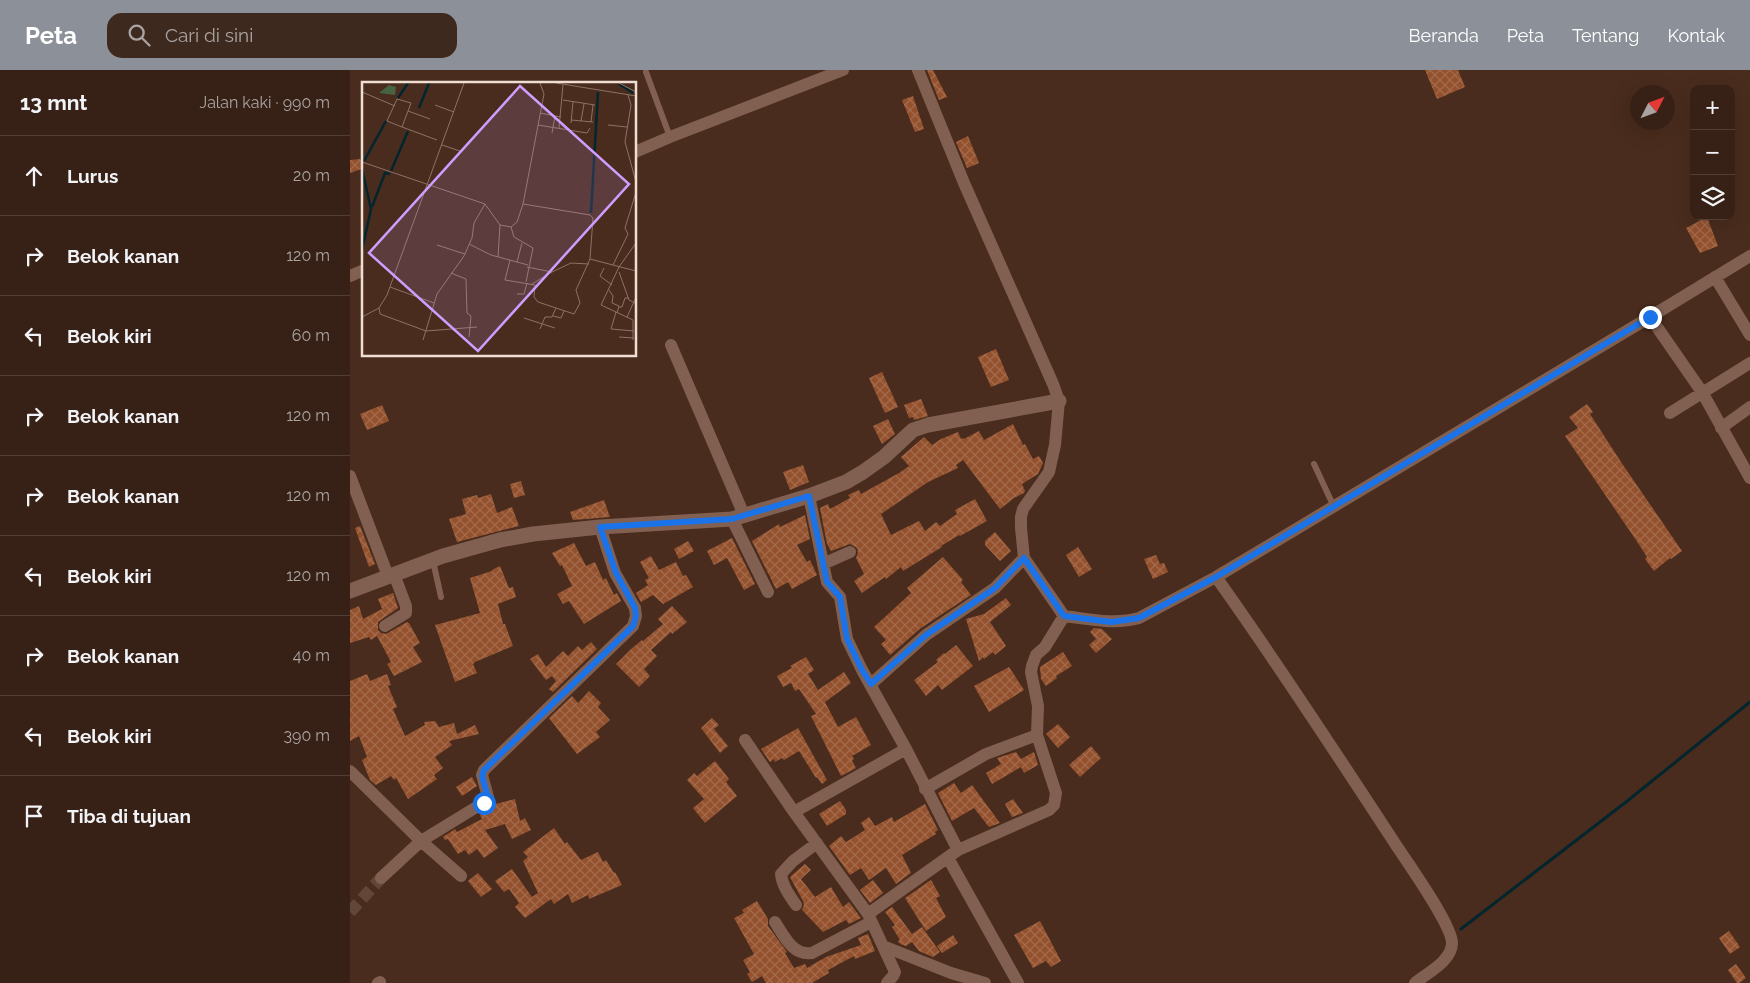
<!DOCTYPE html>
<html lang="id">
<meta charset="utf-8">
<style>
body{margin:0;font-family:Raleway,sans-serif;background:#3e291f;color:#f1f3f6}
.controls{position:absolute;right:15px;top:15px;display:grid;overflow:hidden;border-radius:10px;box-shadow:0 5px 20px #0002}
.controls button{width:45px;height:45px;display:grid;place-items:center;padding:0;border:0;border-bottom:1px solid #513e35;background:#372116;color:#f1f3f6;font:25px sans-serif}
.compass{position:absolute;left:1280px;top:15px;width:45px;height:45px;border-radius:50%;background:#372116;box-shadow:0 5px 20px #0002;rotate:48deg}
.stop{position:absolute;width:15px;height:15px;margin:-11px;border:4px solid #1a73e8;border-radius:50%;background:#fff}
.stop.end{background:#1a73e8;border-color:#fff;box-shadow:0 1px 5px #0008}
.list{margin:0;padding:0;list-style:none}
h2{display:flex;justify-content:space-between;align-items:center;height:65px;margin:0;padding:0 20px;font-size:21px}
h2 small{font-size:16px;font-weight:400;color:#aaa3a1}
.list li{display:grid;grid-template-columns:32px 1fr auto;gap:15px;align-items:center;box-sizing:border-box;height:80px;padding:0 20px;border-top:1px solid #513e35}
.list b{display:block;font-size:19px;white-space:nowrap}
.list em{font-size:16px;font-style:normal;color:#aaa3a1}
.icon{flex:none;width:28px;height:28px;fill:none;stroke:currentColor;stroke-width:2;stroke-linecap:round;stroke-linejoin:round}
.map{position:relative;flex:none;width:1400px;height:913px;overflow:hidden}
header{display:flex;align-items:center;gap:30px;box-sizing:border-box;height:70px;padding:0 25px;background:#8c9099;color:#fff}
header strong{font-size:24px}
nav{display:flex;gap:28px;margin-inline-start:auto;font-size:18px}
.search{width:350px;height:45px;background:#3e291f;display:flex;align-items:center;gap:12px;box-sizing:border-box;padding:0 18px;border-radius:15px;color:#aaa3a1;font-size:19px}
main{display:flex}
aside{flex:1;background:#372116}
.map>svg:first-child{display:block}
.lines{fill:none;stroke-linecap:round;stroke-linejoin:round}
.stream{stroke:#03252d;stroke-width:3}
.building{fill:url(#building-cross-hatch)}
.street-tunnel{stroke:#624738;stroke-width:12;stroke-dasharray:12 6;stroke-linecap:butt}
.lane{stroke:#826051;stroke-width:6}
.street{stroke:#826051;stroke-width:12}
.secondary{stroke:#826051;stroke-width:15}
.route{stroke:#1a73e8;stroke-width:6}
.inset-river{fill:none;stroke:#03252d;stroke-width:2.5}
.inset-road{fill:none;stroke:#8c7366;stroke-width:1}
.view{fill:#d09dff;fill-opacity:0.15;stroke:#d09dff;stroke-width:2.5}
.inset-edge{fill:none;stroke:#f0ddd4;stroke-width:2.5}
</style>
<header>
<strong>Peta</strong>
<div class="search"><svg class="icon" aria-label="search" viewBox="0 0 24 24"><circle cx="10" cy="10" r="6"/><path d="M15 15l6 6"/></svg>Cari di sini</div>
<nav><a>Beranda</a><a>Peta</a><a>Tentang</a><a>Kontak</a></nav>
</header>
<main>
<aside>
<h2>13 mnt<small>Jalan kaki · 990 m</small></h2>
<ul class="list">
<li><svg class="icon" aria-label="ahead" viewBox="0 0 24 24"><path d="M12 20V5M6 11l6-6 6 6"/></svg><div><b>Lurus</b></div><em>20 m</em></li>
<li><svg class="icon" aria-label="right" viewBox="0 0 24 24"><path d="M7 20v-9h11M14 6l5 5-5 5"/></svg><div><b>Belok kanan</b></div><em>120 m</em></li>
<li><svg class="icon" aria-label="left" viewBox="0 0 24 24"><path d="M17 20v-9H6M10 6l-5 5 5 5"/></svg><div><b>Belok kiri</b></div><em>60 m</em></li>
<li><svg class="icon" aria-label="right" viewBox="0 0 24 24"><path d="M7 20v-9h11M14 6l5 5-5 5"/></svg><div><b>Belok kanan</b></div><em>120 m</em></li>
<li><svg class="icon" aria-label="right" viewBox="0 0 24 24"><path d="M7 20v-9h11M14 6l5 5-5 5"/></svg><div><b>Belok kanan</b></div><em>120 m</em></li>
<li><svg class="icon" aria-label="left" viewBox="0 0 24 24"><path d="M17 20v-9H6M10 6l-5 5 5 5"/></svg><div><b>Belok kiri</b></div><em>120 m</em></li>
<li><svg class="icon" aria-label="right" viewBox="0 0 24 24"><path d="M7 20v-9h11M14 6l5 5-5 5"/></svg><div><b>Belok kanan</b></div><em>40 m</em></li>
<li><svg class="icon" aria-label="left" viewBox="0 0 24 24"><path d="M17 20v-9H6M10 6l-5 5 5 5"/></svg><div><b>Belok kiri</b></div><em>390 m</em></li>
<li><svg class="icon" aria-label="arrive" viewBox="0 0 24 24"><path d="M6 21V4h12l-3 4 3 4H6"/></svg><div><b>Tiba di tujuan</b></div></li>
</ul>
</aside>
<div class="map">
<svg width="1400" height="913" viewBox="0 0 1400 913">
<defs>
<pattern id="building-cross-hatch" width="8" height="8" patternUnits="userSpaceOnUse" patternTransform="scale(1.25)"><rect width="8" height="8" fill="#94512e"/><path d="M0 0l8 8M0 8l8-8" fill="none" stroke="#a36a4b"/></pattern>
</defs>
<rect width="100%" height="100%" fill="#492c1d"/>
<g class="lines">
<path class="stream" d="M1111 859 1276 732 1400 632"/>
</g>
<path class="building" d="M577 0H583L597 27 589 30Z
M1075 0H1108L1115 17 1087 29Z
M563 26 574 59 565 62 552 30Z
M618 66 629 93 617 98 606 72Z
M10 89 14 98 0 103V90Z
M1357 147 1368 176 1350 183 1336 158Z
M646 279 659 310 641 317 628 287Z
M532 302 548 337 535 343 519 308Z
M571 329 578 346 564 350 563 347 559 348 554 335Z
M1237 334 1243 342 1240 344 1271 392 1332 481 1321 489 1320 488 1304 501 1295 489 1297 487 1288 473 1215 366 1228 358 1219 347Z
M32 335 39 351 17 360 10 344Z
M538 349 545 364 532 374 523 356Z
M663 354 673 375 675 374 683 389 689 386 693 393 688 404 672 414 675 421 674 423 664 428 650 439 613 390 606 395 608 398 578 412 531 444 541 465 569 451 575 461 586 452 590 456 607 444 605 440 625 429 637 451 610 466 609 465 591 476 592 477 553 501 551 497 536 509 535 507 512 523 504 511 514 504 506 488 508 483 507 478 500 474 481 481 477 474 470 438 478 434 480 439 500 428 498 425 509 420 511 424 549 403 559 396 551 387 574 367 582 375 591 369 608 362 611 369 613 368 614 369 629 361 634 370Z
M453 395 459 412 440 420 433 402Z
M171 411 175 425 164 428 160 414Z
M141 424 147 443 162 437 169 456 107 472 99 449 116 444 112 429 127 425 128 428Z
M254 430 260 447 223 450 220 442Z
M455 445 460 469 447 475 457 492 460 490 467 505 442 519 438 512 426 519 402 471 429 454 430 457Z
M10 456 25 494 19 497 5 458Z
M645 462 661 481 650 491 635 475V471Z
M382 468 405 514 394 520 377 488 364 495 357 481Z
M338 471 344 481 329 489 324 479Z
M224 473 236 496 245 492 253 510 256 508 264 525 267 523 271 531 234 554 219 531 213 534 207 524 222 516 212 495 210 496 202 483Z
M728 477 742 499 729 507 716 485Z
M806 485 810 494 814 493 818 502 803 509 794 489Z
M301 486 309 500 326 492 333 506 336 505 343 517 313 534 303 525 291 532 286 523 298 515 295 510 299 508 290 492Z
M593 487 613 510 611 512 621 525 571 558 540 585 531 574 536 570 524 557 561 523 557 518Z
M150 496 159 518 163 517 166 527 148 534 153 554H155L163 576 125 592 123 594 127 603 105 612 85 555 130 543 120 508 142 501V500Z
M43 523 48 538 28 552V560L31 563 36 564 57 552 58 553H59L70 573 63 577 72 592 44 606 37 594 41 592 27 566 21 570 19 567 0 573V540L9 536 13 549 32 539 28 529Z
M656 528 661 535 640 552 656 576 645 585 643 582 634 589 633 587 629 591 616 549 634 544Z
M322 536 337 552 322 564 321 562 301 580 307 586 294 599 300 606 289 617 266 594 280 580 292 570 293 571 313 554 308 549Z
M744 558 752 559 762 569 746 583 739 575 746 569 740 562Z
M241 572 247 579 203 622 199 619 206 611 202 606 196 610 180 589 188 584 196 597 213 581 218 586 228 576 232 580Z
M606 575 623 596 592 620 588 615 576 626 564 610 588 592 586 590 594 583 595 584Z
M713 582 722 596 706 606 707 608 696 616 691 609 690 597Z
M456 587 464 600 458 604 468 620 494 602 501 613 475 632 488 657 506 647 521 675 502 686 504 689 502 691 506 698 491 706 461 646 466 644 449 619 445 621 441 613 433 617 427 606 442 598 440 596Z
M659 597 674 620 639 642 624 616Z
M17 604 20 611 37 604 41 615 38 616 47 637 43 639 55 666 75 655 74 652 85 651 89 657 104 653 107 664 125 655 129 664 99 671 102 675 85 687 93 698 84 705 87 709 58 729 46 708 44 710 41 706 26 715 20 710 12 690 17 687 9 666 0 671V611Z
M239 621 251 633 248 637 260 650 246 662 250 667 227 684 199 648 222 626 228 633Z
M362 648 369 655 364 659 378 676 370 683 351 658Z
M708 654 720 667 708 678 696 664Z
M448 658 477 710 472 714 467 707 466 708 449 681 434 690 432 688 425 692 424 689 420 692 411 679Z
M741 676 751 688 730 707 719 695Z
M666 682 671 689 684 682 688 695 674 703 671 697 642 714 636 703 651 694 647 688Z
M365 691 379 709 376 712 387 726 355 753 343 738 354 729 337 710 344 703 347 706Z
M122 707 127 716 112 726 106 717Z
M604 713 611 723 622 715 650 753 639 757 624 738 602 751 588 723Z
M165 729 170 751 175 748 181 760 162 769 155 754 135 760 148 778 134 788 127 779 119 785 115 780 108 784 98 769 95 770 93 767 105 759 107 762 132 749 130 745 142 735Z
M663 729 673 743 662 747 655 734Z
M490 731 496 740V744L477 756 469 744Z
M575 734 588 760 585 762 586 764 552 785 561 803 546 814 536 798 519 810 511 798 500 805 479 776 491 766 496 772 515 760 511 753 519 747 525 756 542 747 544 752Z
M204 758 215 774 217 772 231 790 248 782 253 792 256 790 264 803 265 802 272 815 239 829 238 825 222 833 218 824 204 834 201 829 175 848 165 837 169 833 159 819 154 822 145 811 162 799 182 827 188 823 173 791 178 787 173 782Z
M455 794 461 800 451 809 465 827 481 817 493 837 499 832 511 848 499 854 496 850 473 862 452 840 454 835 453 831 440 807Z
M128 803 142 819 131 827 118 811Z
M523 810 533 823 520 833 510 820Z
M581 810 590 826 586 828 596 847 576 861 555 828Z
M407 831 418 849V856L437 882 435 883 444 898 455 894 457 898 476 887 511 875 508 868 518 864 525 881 505 889 504 886 478 900 479 903 462 913H416L412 906 402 912 397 904 400 902 393 890 404 884 384 848 394 843 392 840Z
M542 837 562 864 572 857 590 882 583 887 569 881 562 872 556 876 550 874 548 871 550 870 542 857 545 855 535 842Z
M690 851 711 891 701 897 696 891 683 898 664 865Z
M1379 861 1390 877 1380 884 1369 868Z
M603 865 608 873 592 883 587 876Z
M1386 894 1396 908 1389 913H1387L1378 900Z"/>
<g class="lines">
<path class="street-tunnel" d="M0 842 31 808"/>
<path class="lane" d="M296 2 320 67
M964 394 984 437
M83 491 91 527"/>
<path class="street" d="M568 0 614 113 703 314 709 331 705 375 699 402 673 439 671 447V458L674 488 714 546C739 549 765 555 789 548L866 507C929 595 987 685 1046 775 1058 793 1102 855 1102 873 1102 891 1077 903 1065 913
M285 82 320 67 493 0
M0 206 14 200
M1365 207 1400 265
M1300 247 1352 322 1400 408
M321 275 394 445
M1320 343 1400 293
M1371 358 1400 337
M0 406 38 506
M459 426 477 512 490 527 497 569 512 600 556 679 608 780
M382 449 418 522
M473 494 500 482
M866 507 1300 247 1400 186
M35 556 56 543V536L44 504
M521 614 576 565 645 518 674 488
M395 670 444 742
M0 701 71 771 111 806
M575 719 636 684 687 665
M598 788 668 913
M31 808 71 771 133 733 138 727 132 705 134 700 283 556 286 546 285 538 265 503 250 457
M446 835C440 826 432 816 431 804L443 791 467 773
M518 844 608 780 699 740 704 735 706 723 687 665 688 636 681 602 682 596 686 585 695 577 714 546
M425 852C434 866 443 886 462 883L521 852
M533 876 601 903 635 913
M28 913 30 912
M537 913 543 906 545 902 518 844 444 742 556 679"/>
<path class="secondary" d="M0 521 93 486 150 470 183 464 250 457 382 449 459 426 496 412 513 402 534 387 563 360 578 355 709 331"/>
</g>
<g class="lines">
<path class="route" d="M134 733 138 727 132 706 134 700 283 556 286 546 285 538 266 503 250 457 382 449 459 426 477 512 490 527 497 569 512 600 521 614 576 565 645 518 674 488 714 546 761 552 789 548 866 507 1300 247"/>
</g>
<g transform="translate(12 12)">
<rect width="274" height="274" fill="#492c1d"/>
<path d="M27 3 34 5 33 13 17 11Z" fill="#486341"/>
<path class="inset-river" d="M257 2 271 11M36 16 46 1M57 26 67 1M2 79 24 39M0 87 9 127 0 168M29 89 46 49M10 125 23 91 28 92M229 131 236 10"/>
<path class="inset-road" d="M194 1 274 14M257 1 274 10M0 10 33 24M266 13 269 23 263 60 274 100M35 17 49 21 40 45 25 39ZM201 18 233 23M73 23 92 30M46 29 68 37M178 31 199 35M209 38 231 40M219 39 222 22M229 40 231 23M209 41 211 20M176 43 225 51 228 46M246 43 265 45M40 45 75 58M197 46 201 3M190 51 193 34M80 63 98 69M0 80 123 122 138 143 149 145 155 140 161 122 228 133 231 136 228 177 274 189M161 122 182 12 178 1M149 145 152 155 171 166 164 200M107 162 129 173 166 183M75 163 103 172M136 175 138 143M148 178 143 198 173 203 172 215 176 220 212 232 218 221 214 208 228 177M155 180 160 161M251 183 266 152 263 146 274 110M165 185 190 190 209 181 227 182M242 186 238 194 250 203M257 190 267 218 273 221M89 191 104 197 105 231 109 234 107 255M170 202 190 190M28 205 72 221M247 208 251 214 250 221 257 224 255 231M155 212H162L165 201M257 225H260L263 216H267M17 226 18 232 64 249 115 245M254 230 249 247 272 249M191 234 199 236 202 229M0 235 17 226 25 213 102 1M265 235 274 215M162 236 193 246M178 247 183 235H190L194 226M257 255 272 256M61 258 75 212 102 174 110 156 112 141 123 122M271 258V238L239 223 257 185 274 161"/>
<path class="view" d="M158 4 267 102 116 269 7 171Z"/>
<rect width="274" height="274" class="inset-edge"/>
</g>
</svg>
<div class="controls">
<button>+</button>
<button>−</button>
<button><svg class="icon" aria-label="layers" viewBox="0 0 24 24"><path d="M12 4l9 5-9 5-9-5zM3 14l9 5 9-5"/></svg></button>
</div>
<svg class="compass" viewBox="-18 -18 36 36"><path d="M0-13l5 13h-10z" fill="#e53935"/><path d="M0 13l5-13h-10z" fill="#aaa3a1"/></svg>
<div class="stop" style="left:134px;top:733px"></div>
<div class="stop end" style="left:1300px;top:247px"></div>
</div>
</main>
